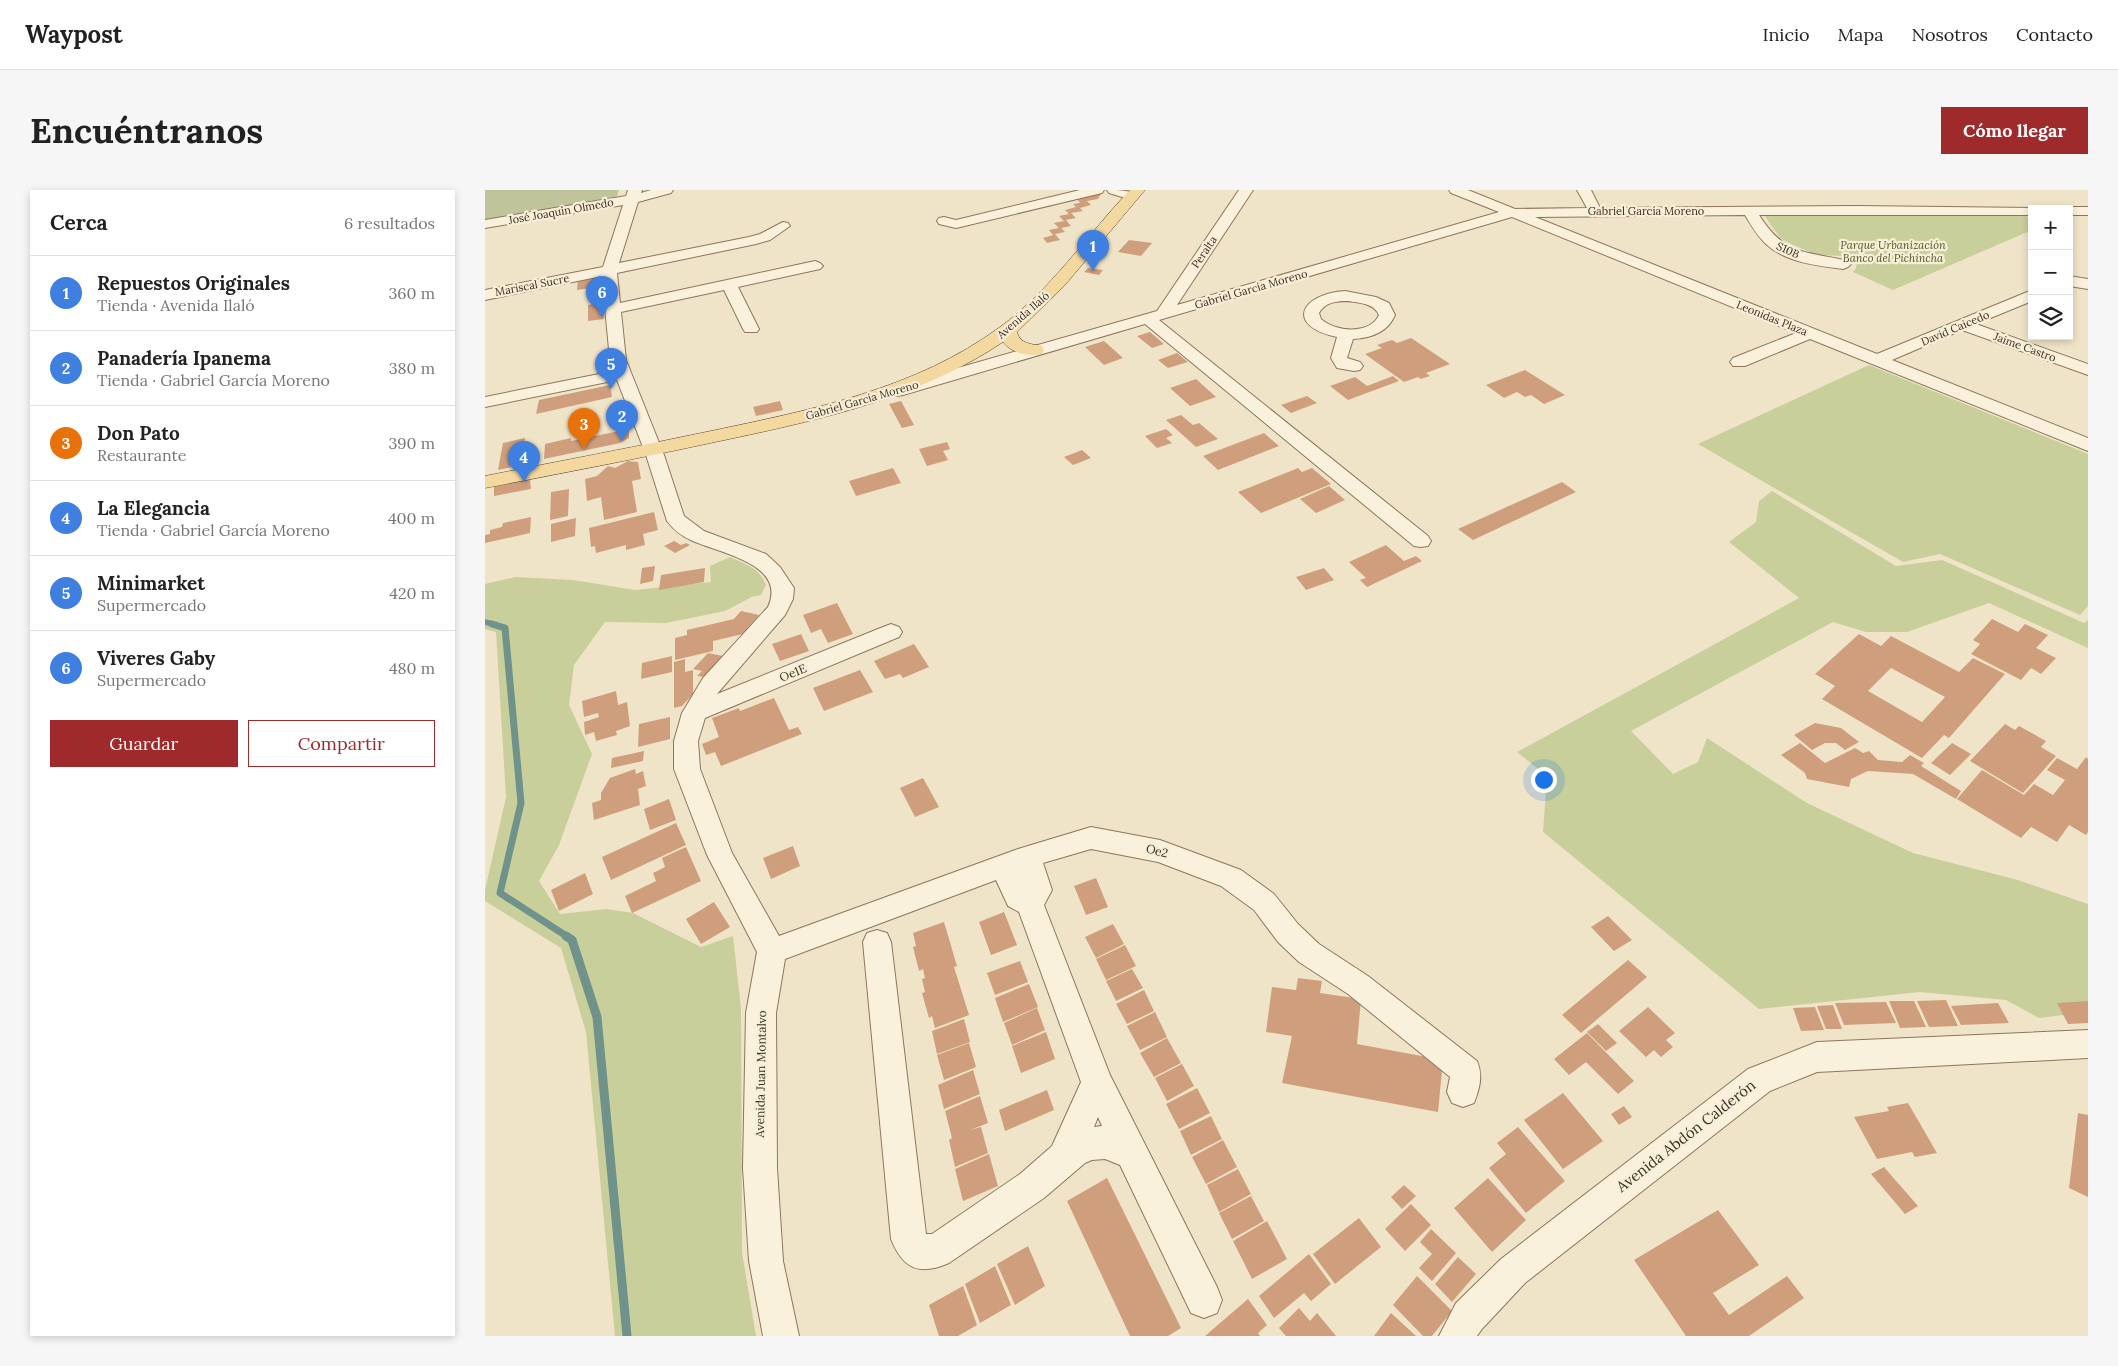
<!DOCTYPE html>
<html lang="es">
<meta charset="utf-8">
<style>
body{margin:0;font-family:Lora,serif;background:#f6f6f6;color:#222}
.controls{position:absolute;right:15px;top:15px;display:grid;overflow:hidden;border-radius:0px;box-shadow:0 2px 8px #0003}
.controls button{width:45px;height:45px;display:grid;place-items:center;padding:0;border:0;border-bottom:1px solid #e0e0e0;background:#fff;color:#222;font:25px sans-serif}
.you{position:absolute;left:1058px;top:589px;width:18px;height:18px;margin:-12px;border:4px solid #fff;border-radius:50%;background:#1a73e8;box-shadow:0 0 0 8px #1a73e833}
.badge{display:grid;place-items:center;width:32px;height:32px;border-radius:50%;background:#9e2a2b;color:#fff;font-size:16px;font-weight:700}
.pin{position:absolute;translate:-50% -41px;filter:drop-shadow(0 1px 2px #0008)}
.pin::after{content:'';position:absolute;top:26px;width:18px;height:15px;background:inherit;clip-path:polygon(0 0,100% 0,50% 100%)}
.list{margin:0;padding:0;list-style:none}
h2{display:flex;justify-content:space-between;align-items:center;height:65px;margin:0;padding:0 20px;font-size:21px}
h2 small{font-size:16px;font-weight:400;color:#767676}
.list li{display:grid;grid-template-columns:32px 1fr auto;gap:15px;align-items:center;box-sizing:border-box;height:75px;padding:0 20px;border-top:1px solid #e0e0e0}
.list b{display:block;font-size:19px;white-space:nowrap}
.list p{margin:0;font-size:16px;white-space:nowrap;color:#767676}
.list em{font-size:16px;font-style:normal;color:#767676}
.actions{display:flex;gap:10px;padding:15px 20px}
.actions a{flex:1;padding:11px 0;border:1px solid #9e2a2b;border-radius:0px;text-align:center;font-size:18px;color:#9e2a2b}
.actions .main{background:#9e2a2b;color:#fff}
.icon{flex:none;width:28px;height:28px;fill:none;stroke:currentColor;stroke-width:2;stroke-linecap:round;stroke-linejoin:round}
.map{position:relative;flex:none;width:1603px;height:1146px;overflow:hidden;border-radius:0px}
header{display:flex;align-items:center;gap:30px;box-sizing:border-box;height:70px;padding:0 25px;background:#fff;border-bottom:1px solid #e0e0e0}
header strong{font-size:24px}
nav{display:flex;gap:28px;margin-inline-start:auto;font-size:18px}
.intro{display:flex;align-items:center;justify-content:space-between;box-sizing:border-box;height:120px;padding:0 30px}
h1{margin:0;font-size:35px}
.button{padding:12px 22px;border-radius:0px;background:#9e2a2b;color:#fff;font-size:18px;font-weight:700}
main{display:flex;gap:30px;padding:0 30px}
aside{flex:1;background:#fff;border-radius:0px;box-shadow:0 2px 8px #0003}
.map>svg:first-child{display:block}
.green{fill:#c9cf9b}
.cemetery{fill:#bfc49a}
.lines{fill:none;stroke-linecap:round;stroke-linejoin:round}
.stream-far2{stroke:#6f938a;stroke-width:5.5}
.stream-far1{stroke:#6f938a;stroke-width:7}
.stream{stroke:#6f938a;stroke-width:9}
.building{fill:#cf9f7d;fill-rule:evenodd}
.minor-casing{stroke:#8d765c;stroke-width:2}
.major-casing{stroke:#5b4430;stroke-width:1}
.minor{fill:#faf1dc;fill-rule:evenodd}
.major{fill:#f3d9a0;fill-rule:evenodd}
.labels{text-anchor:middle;stroke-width:4.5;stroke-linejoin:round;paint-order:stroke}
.far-street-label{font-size:11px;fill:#3d2e20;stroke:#f7eed8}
.far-park-label{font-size:11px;font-style:italic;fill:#4d5a26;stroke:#f7eed8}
.street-label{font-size:12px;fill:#3d2e20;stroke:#f7eed8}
.near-street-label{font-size:15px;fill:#3d2e20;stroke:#f7eed8}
</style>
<header>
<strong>Waypost</strong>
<nav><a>Inicio</a><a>Mapa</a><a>Nosotros</a><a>Contacto</a></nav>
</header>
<div class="intro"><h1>Encuéntranos</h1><a class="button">Cómo llegar</a></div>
<main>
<aside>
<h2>Cerca<small>6 resultados</small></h2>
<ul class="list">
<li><span class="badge" style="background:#3f7fe0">1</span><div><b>Repuestos Originales</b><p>Tienda · Avenida Ilaló</p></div><em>360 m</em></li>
<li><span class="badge" style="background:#3f7fe0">2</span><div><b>Panadería Ipanema</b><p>Tienda · Gabriel García Moreno</p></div><em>380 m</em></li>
<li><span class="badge" style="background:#e8710a">3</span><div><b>Don Pato</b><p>Restaurante</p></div><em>390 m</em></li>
<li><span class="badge" style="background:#3f7fe0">4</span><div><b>La Elegancia</b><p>Tienda · Gabriel García Moreno</p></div><em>400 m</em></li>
<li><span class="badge" style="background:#3f7fe0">5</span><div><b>Minimarket</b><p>Supermercado</p></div><em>420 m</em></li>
<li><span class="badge" style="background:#3f7fe0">6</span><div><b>Viveres Gaby</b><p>Supermercado</p></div><em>480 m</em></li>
</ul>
<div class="actions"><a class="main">Guardar</a><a>Compartir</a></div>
</aside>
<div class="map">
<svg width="1603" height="1146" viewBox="0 0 1603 1146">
<rect width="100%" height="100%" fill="#f0e4c8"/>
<path class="green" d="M1279 25H1540L1547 31V40L1408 100 1368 82 1371 78 1372 72 1359 66 1332 65 1308 55 1295 48Z
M1384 175 1603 264V416L1595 425 1455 364 1418 372 1213 254Z
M1287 301 1411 376 1457 370 1599 433 1603 430V458L1504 413 1422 442H1381L1348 432 1146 541 1188 584 1213 572 1222 548 1322 613 1428 663 1533 690 1603 714V822L1554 828 1521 810 1435 802 1274 819 1058 642 1062 586 1032 562 1314 408 1244 352 1271 332 1274 311Z
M245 367C260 374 275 378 281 395L276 405 267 407 240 421 181 433 120 432 89 475 84 515 107 564 74 655 54 691 75 724 122 719 148 723 216 757 248 746 256 818 257 1062 271 1146H130L101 842 76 758 0 711V700L21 607 11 442 0 439V394L31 387 88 390 150 400 226 392 225 376Z"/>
<path class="cemetery" d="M0 0H134L132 6 123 9 0 31Z"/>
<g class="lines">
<path class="stream-far2" d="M0 432 11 435"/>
<path class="stream-far1" d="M7 434 20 438 36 613 15 703 83 747"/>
<path class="stream" d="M81 746 87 750 112 827 142 1146"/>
</g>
<path class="building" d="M616 4 613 9 602 11 606 15 595 18 598 21 586 23 591 28 581 30 586 36 576 38 580 42 570 44 575 50 562 53 558 48 568 45 564 40 574 38 569 33 579 31 574 26 584 24 580 20 591 17 588 14 595 13 592 9Z
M644 50 667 53 656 66 633 62Z
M603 78 618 80 614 85 599 82Z
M114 87 118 88V96L92 100 93 90Z
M118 112 119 129 103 131V115Z
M665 142 679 154 667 158 652 146Z
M926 148 965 174 941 183 945 186 936 189 933 187 919 192 880 164 897 158 892 155 907 150 912 153Z
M619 151 638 168 619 175 600 157Z
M692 163 703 172 683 178 673 170Z
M1040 180 1080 205 1059 214 1046 205 1040 207 1032 202 1019 208 1001 195Z
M908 186 914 191 863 210 845 196 870 187 882 196Z
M711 189 731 207 705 216 685 198Z
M125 195 127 207 51 224 54 210Z
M822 206 832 213 806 223 796 215Z
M295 211 298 220 271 226 268 217Z
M416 211 429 235 417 238 404 214Z
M696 225 708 235 714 233 733 249 711 257 681 230Z
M144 239V248L135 253 59 269 60 254 86 248V251Z
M681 239 688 245 681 248 687 253 672 258 660 246Z
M779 243 794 256 733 280 718 266Z
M40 248 36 275 13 280 18 253Z
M462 252 465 259 458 261 463 270 442 276 434 259Z
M597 260 606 268 588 275 579 267Z
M143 271 153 272 156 289 147 291 152 322 119 330 116 307 102 311 100 289 112 286 123 276 130 278Z
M408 278 416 293 371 306 364 291Z
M813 278 817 282 827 278 846 294 776 323 753 302Z
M45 289 46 299 9 306V294Z
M1077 292 1091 302 988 350 973 339Z
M844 296 860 310 831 323 815 309Z
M84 299 83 326 65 330 66 302Z
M169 322 173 340 158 344 160 355 141 360V355L111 363 110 356 106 357 104 338Z
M46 327 45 343 0 353V345L5 344V340L17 337 18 333Z
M91 328 90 346 66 352V334Z
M189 351 196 355 201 353 205 355 190 363 179 356Z
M901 355 919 371 931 366 937 371 882 397 875 390 881 388 864 372Z
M170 376 168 391 155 394 157 378Z
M220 378 219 392 174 400 176 385Z
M839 378 849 390 821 400 811 387Z
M352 413 368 444 343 453 336 439 326 443 318 425Z
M256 421 274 425 258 444 228 451V461L190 470V448L202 445V440L249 429Z
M1507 429 1533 442 1540 434 1563 445 1551 458 1571 468 1556 484 1546 478 1536 490 1486 464 1495 454 1488 450Z
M316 444 324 461 295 471 287 454Z
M1374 444 1396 456 1406 446 1474 482 1488 468 1520 484 1464 548 1459 545 1437 568 1337 509 1350 496 1330 484ZM1406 478 1460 507 1437 532 1383 501Z
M429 454 444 477 418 488 415 484 400 489 389 471Z
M223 463 238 466 220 487 212 486 217 481 208 479Z
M187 466V482L156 489 157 473Z
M200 469V482L208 480V504L197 516 189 518V472Z
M375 480 388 502 339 521 328 498Z
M131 501 133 515 142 512 145 536 131 541 132 545 111 551 109 542 100 545 99 532 114 527 113 523 99 527 97 511Z
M289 508 304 540 313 537 317 544 236 576 230 562 221 565 217 554 234 547 227 528 254 518 255 521Z
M185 527V549L153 557 154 534Z
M1330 533 1356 538 1374 552 1360 560 1351 553H1340L1327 560 1309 545Z
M1520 534 1530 540 1534 536 1561 551 1556 557 1571 566 1538 603 1485 571Z
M1315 553 1340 573 1370 558 1378 563 1384 561 1393 570 1417 572 1425 565 1439 573 1436 576 1476 601 1471 609 1428 584 1383 581 1366 589 1364 597 1322 589 1320 583 1296 565Z
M1467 553 1486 564 1465 585 1446 573Z
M159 561 158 571 126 578 127 568Z
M1601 567 1603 569V642L1601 645 1584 635 1572 652 1546 637 1536 648 1472 609 1497 580 1539 605 1549 594 1568 605 1580 590 1562 580 1572 568 1592 579Z
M150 579 151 584 158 581 161 596 153 599 155 615 109 630 107 613 116 610V603L125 588Z
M438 588 454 617 430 627 415 598Z
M184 609 191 630 165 640 159 619Z
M191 633 201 655 126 690 117 667Z
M308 656 315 676 286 689 278 668Z
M201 657 216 691 147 723 140 706 171 691 168 683 180 677 177 668Z
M100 683 108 704 74 721 66 700Z
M611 688 623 717 601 725 589 696Z
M229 712 245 737 216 754 201 729Z
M519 722 532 755 506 765 494 732Z
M1123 726 1147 750 1129 761 1106 737Z
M459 732 472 776 469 777 484 825 450 838 447 826 444 828 437 803 440 802 437 789 440 788 438 779 434 781 428 757 431 756 428 743Z
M628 734 639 754 611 768 600 747Z
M640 755 651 776 621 790 611 769Z
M1143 770 1162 787 1096 843 1077 825Z
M535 771 543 792 510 805 502 783Z
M647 779 658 798 631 811 621 791Z
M813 788 837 791 835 803 876 809 872 854 958 870 953 922 797 893 807 846 781 842 787 797 811 800Z
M544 794 553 817 518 832 510 808Z
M659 800 669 821 642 834 631 814Z
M1461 810 1473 836 1444 837 1432 811Z
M1404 811H1429L1441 837 1415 838Z
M1603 811V833L1583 834 1572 813Z
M1401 812 1411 833 1359 835 1350 813Z
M1513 813 1524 833 1476 835 1466 816Z
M1348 815 1357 839H1341L1332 816Z
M1163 817 1190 843 1181 850 1188 857 1176 867 1169 860 1161 867 1134 841Z
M1330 817 1339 840 1316 841 1308 818Z
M552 818 560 840 527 855 519 833Z
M670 822 682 847 655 860 642 836Z
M479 829 485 852 452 864 447 841Z
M1113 834 1132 853 1121 861 1102 842Z
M561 842 570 869 536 883 527 856Z
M1102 843 1149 891 1133 904 1101 872 1084 885 1069 869Z
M682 848 696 873 669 887 655 863Z
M484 853 491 877 459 890 452 865Z
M697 874 709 896 682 911 670 888Z
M488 880 495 904 459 919 453 895Z
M712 898 725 923 694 939 681 914Z
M562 900 569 920 520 941 514 920Z
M1078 903 1118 951 1078 979 1039 930Z
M495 906 503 933 485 940 496 937 503 963 470 977 464 950 467 948 460 921Z
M1423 913 1452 963 1430 967 1427 962 1392 969 1369 927 1404 921 1402 917Z
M1139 916 1147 927 1134 935 1126 924Z
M1593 923 1603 925V1007L1584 998Z
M726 926 737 949 706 965 695 941Z
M1033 937 1080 991 1041 1023 1004 978 1021 964 1012 953Z
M738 950 752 977 721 994 707 967Z
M504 964 513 996 478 1011 470 979Z
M1399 977 1433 1016 1420 1024 1386 984Z
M753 979 766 1004 734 1022 722 995Z
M622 988 696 1138 683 1146H645L582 1011Z
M1003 988 1041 1030 1007 1062 969 1018Z
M919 995 931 1006 917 1019 906 1007Z
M766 1006 779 1031 747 1049 734 1023Z
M926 1014 946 1035 920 1061 900 1039Z
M1233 1020 1274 1075 1228 1103 1244 1125 1302 1086 1319 1108 1264 1146H1201L1149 1070Z
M874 1028 896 1057 850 1094 828 1064Z
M782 1031 802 1069 767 1089 748 1051Z
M946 1039 971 1063 947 1091 934 1078 947 1064 935 1052Z
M543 1056 560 1096 530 1115 512 1074Z
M824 1064 846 1094 826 1111 819 1103 789 1128 774 1106Z
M973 1067 991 1084 967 1112 950 1094Z
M510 1076 526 1115 495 1133 480 1094Z
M932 1086 967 1121 947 1146H938L908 1115Z
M478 1096 492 1135 473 1146H454L444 1115Z
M763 1109 782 1135 773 1143 775 1146H720Z
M814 1118 825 1131 832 1123 851 1146H801L794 1138Z
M906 1123 931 1146H889Z"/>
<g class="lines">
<defs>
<path id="minor" d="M143 0H157L156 3 166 0H188L186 3 153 12 134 73 264 47 275 44 298 32 303 33 305 36 285 50 271 54 132 83 135 113 330 71 335 73 338 76 335 79 253 97 274 139 272 142H260L258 139 239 100 136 122 141 170 179 265 199 326 219 341 281 364 295 377 309 398 308 409 300 425 232 504 398 437 406 434 414 437 417 442 414 447 220 528 213 551 215 579 247 663 294 746 533 659 606 637 675 650 756 680 789 704 813 734 834 754 883 786 992 871C998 885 995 898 989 913L978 917 967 913 962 902 965 887 863 804 814 772 793 752 769 720 736 696 673 672 606 659 558 673 567 700 559 715 625 885 732 1097 737 1110 732 1123 719 1128 706 1123 635 975 620 969 607 970 600 973 559 1008 464 1073C434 1086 418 1079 406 1049L378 752 382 743 392 740 402 743 406 752 441 1044H447L535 984 567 956 596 892 534 722 523 716 511 690 300 769 291 823 292 978 298 1071 314 1146H278L264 1071 258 978 261 823 272 762 222 665 189 579V551L197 523 218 488 283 417C303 373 232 363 206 350 196 346 189 340 182 331L161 265 132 190 0 217V207L129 181 125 170 117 86 0 110V100L118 77 138 15 0 38V30L141 6ZM613 927 617 936 609 937Z
M595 0H619L617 3 471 38 454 34 452 31 454 28 459 27 471 30Z
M622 0C633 0 646 0 654 6L647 10 624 3Z
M754 0H768L692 115 1014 22 966 3 964 0H983L1030 19 1102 18 1092 0H1106L1115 18 1371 16 1552 18 1547 19V25H1274C1302 68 1319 60 1363 71L1366 74 1363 77 1358 79C1332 76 1300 72 1281 54 1272 46 1266 35 1260 25L1050 27 1392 164 1547 100V111L1491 134 1603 174V185L1477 140 1407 170 1603 248V261L1325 149 1260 176H1248L1245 172 1248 168 1311 143 1027 27 674 130 943 346 946 351 943 356 936 357 929 356 660 134 418 205 412 206 406 205 403 201 406 197 672 121Z
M1584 17H1603V25H1584V19H1579Z
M1584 86 1603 89V99L1584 96Z
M860 101 891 107 904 113 910 125C903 142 886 148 868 149L862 168 875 172 878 176 875 180 869 181 852 178 846 168 852 147C800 136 815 104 860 101ZM863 111C874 113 889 113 894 125 885 145 850 142 836 129L834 123C840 112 852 111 863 111Z
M1603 840V868L1332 882 1285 901 1040 1093 997 1139 992 1146H954L971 1113 1016 1069 1263 879 1332 852Z"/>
<path id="major" d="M645 0H660L580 95 532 142C535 154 546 154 557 156L559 160 557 164C544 167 526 163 518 152 437 206 343 228 249 248 166 266 83 282 0 298V286C75 271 151 257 226 241 326 220 431 199 515 137 566 100 602 45 645 0Z"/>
</defs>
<use href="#minor" class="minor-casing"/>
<use href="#major" class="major-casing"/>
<use href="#minor" class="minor"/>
<use href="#major" class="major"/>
</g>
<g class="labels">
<g class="far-street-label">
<text transform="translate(76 21) rotate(-10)" y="4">José Joaquin Olmedo</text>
<text x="1161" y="25">Gabriel García Moreno</text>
<text transform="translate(1303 60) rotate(24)" y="4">S10B</text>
<text transform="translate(719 62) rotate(-56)" y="4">Peralta</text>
<text transform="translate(47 95) rotate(-11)" y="4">Mariscal Sucre</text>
<text transform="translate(766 99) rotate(-16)" y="4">Gabriel García Moreno</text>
<text transform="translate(538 125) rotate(-41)" y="4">Avenida Ilaló</text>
<text transform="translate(1287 128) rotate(22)" y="4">Leonidas Plaza</text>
<text transform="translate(1470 138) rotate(-23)" y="4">David Caicedo</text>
<text transform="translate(1540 157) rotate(20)" y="4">Jaime Castro</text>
<text transform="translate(377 210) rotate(-16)" y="4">Gabriel García Moreno</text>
</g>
<g class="far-park-label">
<text x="1408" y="59">Parque Urbanización<tspan x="1408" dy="13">Banco del Pichincha</tspan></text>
</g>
<g class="street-label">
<text transform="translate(308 483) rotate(-22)" y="4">Oe1E</text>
<text transform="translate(672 661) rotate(15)" y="4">Oe2</text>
<text transform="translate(276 884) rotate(-89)" y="4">Avenida Juan Montalvo</text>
</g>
<g class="near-street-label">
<text transform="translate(1201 946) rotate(-38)" y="5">Avenida Abdón Calderón</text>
</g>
</g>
</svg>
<div class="controls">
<button>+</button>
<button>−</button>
<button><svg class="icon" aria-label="layers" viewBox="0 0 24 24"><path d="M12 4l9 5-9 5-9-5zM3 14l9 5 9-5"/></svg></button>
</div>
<div class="you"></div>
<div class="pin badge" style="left:608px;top:81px;background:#3f7fe0">1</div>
<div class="pin badge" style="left:137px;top:251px;background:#3f7fe0">2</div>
<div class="pin badge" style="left:99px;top:259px;background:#e8710a">3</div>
<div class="pin badge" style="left:39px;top:292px;background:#3f7fe0">4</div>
<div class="pin badge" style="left:126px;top:199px;background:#3f7fe0">5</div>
<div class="pin badge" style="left:117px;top:127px;background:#3f7fe0">6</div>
</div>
</main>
